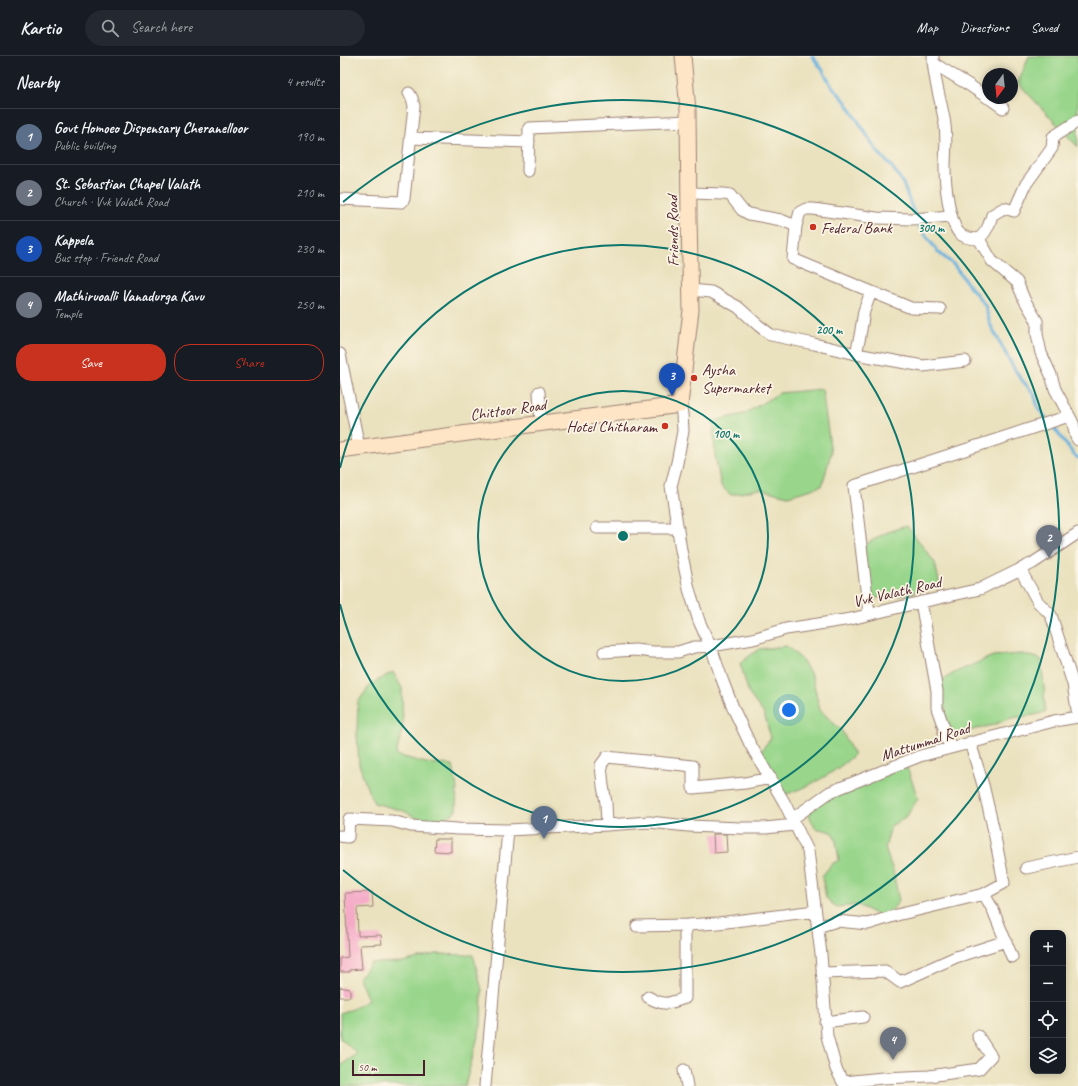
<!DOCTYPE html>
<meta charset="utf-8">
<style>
body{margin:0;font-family:Caveat,sans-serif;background:#242831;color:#f1f3f6}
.controls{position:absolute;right:12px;bottom:12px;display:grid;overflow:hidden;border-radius:8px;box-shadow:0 2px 6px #0003}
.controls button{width:36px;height:36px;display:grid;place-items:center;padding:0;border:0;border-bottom:1px solid #363941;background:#171b24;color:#f1f3f6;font:20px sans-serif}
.compass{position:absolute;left:642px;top:12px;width:36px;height:36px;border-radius:50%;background:#171b24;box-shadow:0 2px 6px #0003;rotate:195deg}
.scale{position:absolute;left:12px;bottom:10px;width:73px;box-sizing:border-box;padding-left:4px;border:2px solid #4a1f2b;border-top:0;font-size:11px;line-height:14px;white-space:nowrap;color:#4a1f2b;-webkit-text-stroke:3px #fcf5e5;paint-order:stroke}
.you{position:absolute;left:449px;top:654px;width:14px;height:14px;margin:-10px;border:3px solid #fff;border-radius:50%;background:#1a73e8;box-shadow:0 0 0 6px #1a73e833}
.badge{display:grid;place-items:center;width:26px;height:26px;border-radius:50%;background:#c8321e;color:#fff;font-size:13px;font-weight:700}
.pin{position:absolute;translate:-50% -33px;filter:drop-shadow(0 1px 2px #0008)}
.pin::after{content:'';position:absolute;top:21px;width:14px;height:12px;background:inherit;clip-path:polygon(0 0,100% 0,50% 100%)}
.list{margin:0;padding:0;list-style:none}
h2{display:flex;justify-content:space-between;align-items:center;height:52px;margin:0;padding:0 16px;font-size:17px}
h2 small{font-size:13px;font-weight:400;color:#9ea1a6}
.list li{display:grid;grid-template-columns:26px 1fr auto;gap:12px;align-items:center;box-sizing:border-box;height:56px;padding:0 16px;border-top:1px solid #363941}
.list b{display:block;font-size:15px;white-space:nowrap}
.list p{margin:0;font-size:13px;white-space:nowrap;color:#9ea1a6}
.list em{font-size:13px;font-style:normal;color:#9ea1a6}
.actions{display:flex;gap:8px;padding:12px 16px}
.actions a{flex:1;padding:9px 0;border:1px solid #c8321e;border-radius:16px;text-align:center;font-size:14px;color:#c8321e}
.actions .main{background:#c8321e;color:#fff}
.icon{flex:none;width:22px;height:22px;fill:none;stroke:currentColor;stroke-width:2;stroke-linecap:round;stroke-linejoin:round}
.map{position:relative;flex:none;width:738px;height:1030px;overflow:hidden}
header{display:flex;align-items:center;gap:24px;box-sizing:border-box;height:56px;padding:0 20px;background:#171b24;border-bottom:1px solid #363941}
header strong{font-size:19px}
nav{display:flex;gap:22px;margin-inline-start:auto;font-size:14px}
.search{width:280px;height:36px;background:#242831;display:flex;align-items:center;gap:10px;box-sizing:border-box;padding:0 14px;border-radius:22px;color:#9ea1a6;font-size:15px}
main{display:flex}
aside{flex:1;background:#171b24}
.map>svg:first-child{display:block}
.green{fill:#99d68b;stroke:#727a5b}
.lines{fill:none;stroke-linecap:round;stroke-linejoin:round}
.stream{stroke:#67b1df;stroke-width:3}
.building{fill:#f5aac7}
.street-casing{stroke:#9a8074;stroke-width:13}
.secondary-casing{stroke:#9a8074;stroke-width:17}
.street{stroke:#fff;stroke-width:11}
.secondary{stroke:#fee5c5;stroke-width:15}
.ring{fill:none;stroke:#0f766e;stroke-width:2}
.poi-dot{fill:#c8321e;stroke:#fcf5e5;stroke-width:1.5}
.labels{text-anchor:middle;stroke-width:3.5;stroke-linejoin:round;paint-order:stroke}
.poi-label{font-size:16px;fill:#4a1f2b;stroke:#fcf5e5;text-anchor:start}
.street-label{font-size:16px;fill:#4a1f2b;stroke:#fcf5e5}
.centre{fill:#0f766e;stroke:#fcf5e5;stroke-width:2}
.ring-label{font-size:12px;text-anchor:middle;font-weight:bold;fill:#0f766e;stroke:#fcf5e5;stroke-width:3.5;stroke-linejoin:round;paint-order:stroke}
</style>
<header>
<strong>Kartio</strong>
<div class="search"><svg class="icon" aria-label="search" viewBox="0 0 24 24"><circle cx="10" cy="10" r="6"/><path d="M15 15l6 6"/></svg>Search here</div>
<nav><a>Map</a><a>Directions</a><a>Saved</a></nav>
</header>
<main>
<aside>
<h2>Nearby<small>4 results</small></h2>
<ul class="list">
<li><span class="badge" style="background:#5c6f8a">1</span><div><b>Govt Homoeo Dispensary Cheranelloor</b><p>Public building</p></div><em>190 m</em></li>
<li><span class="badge" style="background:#6b7280">2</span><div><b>St. Sebastian Chapel Valath</b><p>Church · Vvk Valath Road</p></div><em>210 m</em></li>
<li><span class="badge" style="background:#1a4fb4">3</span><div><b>Kappela</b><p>Bus stop · Friends Road</p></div><em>230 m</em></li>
<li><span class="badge" style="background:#6b7280">4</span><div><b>Mathiruoalli Vanadurga Kavu</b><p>Temple</p></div><em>250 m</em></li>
</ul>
<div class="actions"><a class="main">Save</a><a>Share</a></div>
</aside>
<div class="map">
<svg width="738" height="1030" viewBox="0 0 738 1030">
<rect width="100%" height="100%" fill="#fcf5e5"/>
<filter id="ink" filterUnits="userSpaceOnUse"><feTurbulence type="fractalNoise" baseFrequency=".025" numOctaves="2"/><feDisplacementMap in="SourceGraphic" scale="8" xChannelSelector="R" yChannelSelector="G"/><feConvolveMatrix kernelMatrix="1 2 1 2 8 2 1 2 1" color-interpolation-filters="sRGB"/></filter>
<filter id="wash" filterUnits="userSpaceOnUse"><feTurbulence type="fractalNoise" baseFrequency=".012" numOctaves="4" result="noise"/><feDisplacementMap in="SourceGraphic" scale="16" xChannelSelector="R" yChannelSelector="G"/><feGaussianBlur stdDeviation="0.9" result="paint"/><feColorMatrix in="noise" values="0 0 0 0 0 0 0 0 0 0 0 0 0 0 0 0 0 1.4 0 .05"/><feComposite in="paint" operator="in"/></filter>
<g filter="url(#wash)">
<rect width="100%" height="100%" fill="#eae1be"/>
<path class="green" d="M689 0H738V91L678 27Z
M482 333 491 397 482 430 448 440 419 433 391 439 381 430 375 399 373 365 404 358 439 337Z
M567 470 582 489 595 507 600 530 553 541 534 542 526 535 524 490C538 480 550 474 567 470Z
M447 590 461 603 472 620 480 654 502 675 514 699C493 718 469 731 441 740L417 700 431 682 424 658 409 638 400 607 419 593Z
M682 598 701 603 704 630 705 656 695 659 671 662 653 669 616 678 608 677 604 663 606 653 597 637 599 626 616 616 653 600Z
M53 616 62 632 63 671 56 699 86 707 113 709 117 733 116 755 93 771 64 755 34 747 27 732 19 708 17 678 18 646 31 628Z
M565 706 578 742 567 760 551 770 545 792 553 815 559 845 545 863 518 849 496 851 486 842 482 820 492 808 499 804 496 785 492 776 475 772 466 753Z
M96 898 133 899 142 934 141 969 125 1030H0V1010L17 998 3 984 0 983V957L13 953 28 944 19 922 30 907 62 906Z"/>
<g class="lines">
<path class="stream" d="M472 0 482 13 491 29 506 46 537 95 552 111 562 125 575 160
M577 165 579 170 598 196 614 209 627 227 645 249 650 268 673 311 682 324 694 338 698 351 708 365
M712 369 734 399 738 402"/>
</g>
<g id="blocks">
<path class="building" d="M373 778H386L387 796 374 797Z
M95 783H111V796L94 795Z
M32 836 33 851 17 852 18 878V880L41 879 42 888 20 889 22 913 9 914 10 916H0V902L8 901 5 837Z
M0 931 10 933V941H0Z"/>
</g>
</g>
<g filter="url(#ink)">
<use href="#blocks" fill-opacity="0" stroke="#9a8074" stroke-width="1"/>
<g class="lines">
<defs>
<path id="street" d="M593 0C593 24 602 46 605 69 607 84 605 97 605 112 605 127 609 165 619 177 624 182 632 183 639 183 647 175 649 170 652 159L664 152 674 155 686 128 712 92 713 81 738 65
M593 7 629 29 648 42
M649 42 663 52
M70 82 189 86
M188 115 189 72 348 65
M349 137 384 138 390 139 402 154 409 158 441 164 456 170 460 156 466 153H473L537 162 572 163 611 160
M0 143 62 146 64 143 74 50 72 42 69 37
M456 170 453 203 520 231 571 252 600 253
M639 183 652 205 677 226 684 243 697 265V278L701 297 711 319 715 333 733 367 736 381 738 384
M351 234 371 236 398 251 418 269 431 279 474 288 516 298
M531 236 524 255 520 280 516 298 583 310 625 305
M0 298 19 391
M199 336 201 367
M340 349 342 358 343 375 337 407 331 430 341 494 349 533 359 565 372 594 383 626 394 654 410 688 444 746 468 795 481 898 487 980 496 1013 505 1030
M257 472H338
M680 513 698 546 711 559 733 628 738 660
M581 546 597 635V652L604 672V680L612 691
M529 558 514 430 729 360
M264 596 295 594 313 596H338L354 591 371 590 413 583 446 573 511 563 564 550 640 533 693 507 738 477
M452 763 490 736 580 700 714 665 738 661
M267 769 266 747 263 730 261 709 267 701 353 710V732L405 727 431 722
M0 780 8 781 9 763 52 765 71 770 118 773 168 774 267 769 309 766 348 770 401 772H425L455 769
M686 812 738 801
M644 838 653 854 672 901
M297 870 348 869
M477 871 497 865 528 868 557 859 644 838 664 827 653 771 643 729 630 686
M482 917 545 915 560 926 616 901 666 885
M308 941C324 950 328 948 345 942V877L348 869 378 867 475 855
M485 966 523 961
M344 1014 347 1030
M503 1026 543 1022 589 1020 639 1013 651 1000 638 980
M145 1030 168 774"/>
<path id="secondary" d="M0 394 340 349 351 254 349 162 348 54 343 0"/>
</defs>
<use href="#street" class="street-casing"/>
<use href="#secondary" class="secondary-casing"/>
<use href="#street" class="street"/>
<use href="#secondary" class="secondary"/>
</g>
</g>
<g class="ring">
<circle cx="283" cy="480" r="145"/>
<path d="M0 412A291 291 0 1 1 0 548"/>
<path d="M3 146A436 436 0 1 1 3 814"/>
</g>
<g class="poi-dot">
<circle cx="473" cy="171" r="4"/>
<circle cx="354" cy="322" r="4"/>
<circle cx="325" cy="370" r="4"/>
</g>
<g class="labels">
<g class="poi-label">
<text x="481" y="177">Federal Bank</text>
<text x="362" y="319">Aysha<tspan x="362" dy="18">Supermarket</tspan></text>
<text x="317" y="376" text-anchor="end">Hotel Chitharam</text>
</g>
<g class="street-label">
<text transform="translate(332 175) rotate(-91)" y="6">Friends Road</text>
<text transform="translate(168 353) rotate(-8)" y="6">Chittoor Road</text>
<text transform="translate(557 535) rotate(-13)" y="6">Vvk Valath Road</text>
<text transform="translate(585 685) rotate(-18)" y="6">Mattummal Road</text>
</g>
</g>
<circle cx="283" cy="480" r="6" class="centre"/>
<g class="ring-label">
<text x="591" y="176">300 m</text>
<text x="489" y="278">200 m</text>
<text x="386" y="382">100 m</text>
</g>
</svg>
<div class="controls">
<button>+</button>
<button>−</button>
<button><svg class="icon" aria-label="locate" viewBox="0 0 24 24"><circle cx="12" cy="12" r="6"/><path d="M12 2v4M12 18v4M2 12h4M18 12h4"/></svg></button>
<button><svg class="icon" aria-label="layers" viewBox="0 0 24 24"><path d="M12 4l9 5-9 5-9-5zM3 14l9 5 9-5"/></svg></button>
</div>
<svg class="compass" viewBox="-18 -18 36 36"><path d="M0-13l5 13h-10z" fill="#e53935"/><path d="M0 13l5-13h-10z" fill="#9ea1a6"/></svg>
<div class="scale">50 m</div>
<div class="you"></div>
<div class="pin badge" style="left:204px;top:783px;background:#5c6f8a">1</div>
<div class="pin badge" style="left:709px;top:502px;background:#6b7280">2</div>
<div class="pin badge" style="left:332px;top:340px;background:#1a4fb4">3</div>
<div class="pin badge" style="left:553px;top:1004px;background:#6b7280">4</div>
</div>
</main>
